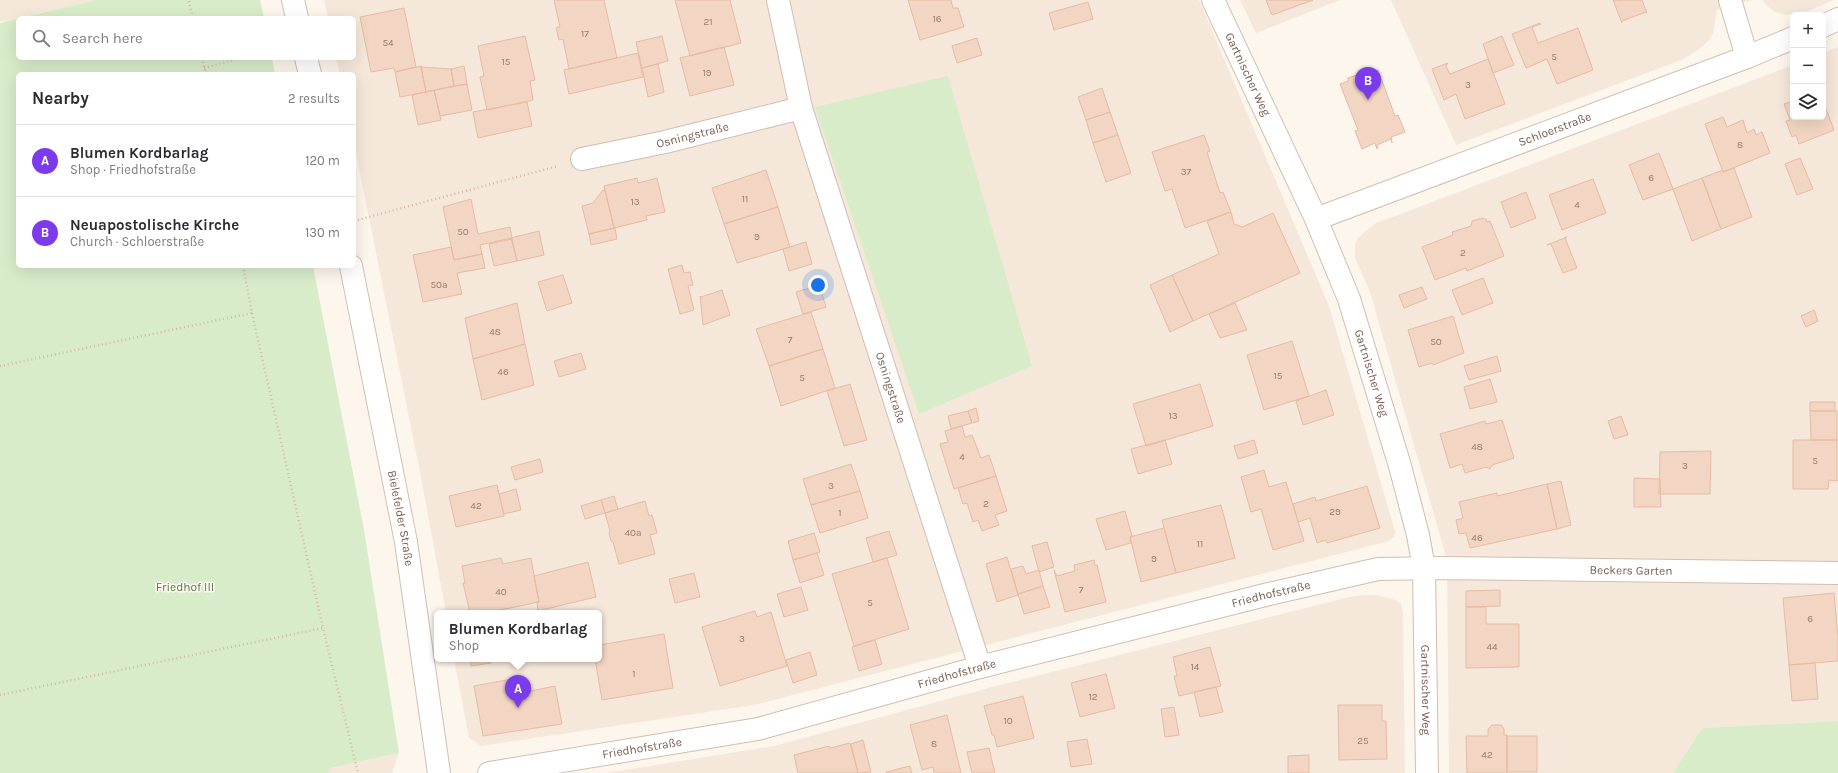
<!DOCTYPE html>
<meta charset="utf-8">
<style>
body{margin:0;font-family:Karla,sans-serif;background:#f7f7f7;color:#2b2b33}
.controls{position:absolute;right:12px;top:12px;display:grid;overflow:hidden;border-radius:6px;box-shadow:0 4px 16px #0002}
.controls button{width:36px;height:36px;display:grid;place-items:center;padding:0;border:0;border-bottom:1px solid #e1e1e2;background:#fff;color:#2b2b33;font:20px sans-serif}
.you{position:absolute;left:818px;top:285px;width:14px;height:14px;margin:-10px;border:3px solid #fff;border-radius:50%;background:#1a73e8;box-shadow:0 0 0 6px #1a73e833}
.badge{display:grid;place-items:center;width:26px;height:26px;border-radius:50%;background:#7c3aed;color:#fff;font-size:13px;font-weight:700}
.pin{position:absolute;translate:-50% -33px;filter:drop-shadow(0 1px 2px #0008)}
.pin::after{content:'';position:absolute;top:21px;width:14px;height:12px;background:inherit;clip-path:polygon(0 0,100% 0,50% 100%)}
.popup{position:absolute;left:434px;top:610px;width:168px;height:52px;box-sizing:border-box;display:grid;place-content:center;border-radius:6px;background:#fff;filter:drop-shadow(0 1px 3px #0005);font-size:13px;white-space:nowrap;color:#7c7c81}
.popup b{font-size:15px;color:#2b2b33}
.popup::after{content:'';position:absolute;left:50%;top:100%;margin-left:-8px;border:8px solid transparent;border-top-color:#fff}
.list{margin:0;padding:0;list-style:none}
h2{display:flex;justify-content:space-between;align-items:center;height:52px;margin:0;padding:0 16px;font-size:17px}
h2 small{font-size:13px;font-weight:400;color:#7c7c81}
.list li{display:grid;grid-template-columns:26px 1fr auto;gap:12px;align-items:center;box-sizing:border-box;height:72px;padding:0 16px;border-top:1px solid #e1e1e2}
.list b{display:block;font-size:15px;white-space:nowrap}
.list p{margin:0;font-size:13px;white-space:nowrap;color:#7c7c81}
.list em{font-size:13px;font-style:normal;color:#7c7c81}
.icon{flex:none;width:22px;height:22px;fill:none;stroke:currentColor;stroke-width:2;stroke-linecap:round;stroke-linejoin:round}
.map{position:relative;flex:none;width:1838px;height:773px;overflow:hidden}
.search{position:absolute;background:#fff;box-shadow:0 4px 16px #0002;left:16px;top:16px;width:340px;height:44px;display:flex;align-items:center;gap:10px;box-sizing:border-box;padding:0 14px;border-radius:6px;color:#7c7c81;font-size:15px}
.panel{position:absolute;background:#fff;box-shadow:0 4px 16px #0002;left:16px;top:72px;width:340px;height:196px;border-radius:6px}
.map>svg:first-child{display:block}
.residential{fill:#f5e8da}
.green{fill:#d8ecc9}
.building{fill:#f3d5c3;stroke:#e6bba3}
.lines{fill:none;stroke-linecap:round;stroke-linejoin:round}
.minor-casing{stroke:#d1beb0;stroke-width:24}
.tertiary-casing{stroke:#d1beb0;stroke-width:24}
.path{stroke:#d9b8a5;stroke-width:2.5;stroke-dasharray:1 3;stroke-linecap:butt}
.minor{stroke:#fff;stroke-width:22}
.tertiary{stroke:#fff;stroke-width:22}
.labels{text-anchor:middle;stroke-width:3;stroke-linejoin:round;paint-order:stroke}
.number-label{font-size:10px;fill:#987a6a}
.street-label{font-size:12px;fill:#7a5c4d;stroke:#fffaf3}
.park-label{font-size:12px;fill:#537a41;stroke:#fffaf3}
</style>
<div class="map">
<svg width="1838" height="773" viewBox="0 0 1838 773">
<rect width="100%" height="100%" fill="#fdf6ec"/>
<path class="residential" d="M0 0H96L0 22Z
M324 0H1199L1329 306 1395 531 1394 537 1389 541 754 705 481 746 469 738 454 659H599V613H446L420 472 354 143V74H340L336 58H354V18H328Z
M1240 0H1340L1256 33Z
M1391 0H1752L1717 10 1714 30 1710 39 1702 47 1684 59 1456 145Z
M1762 0H1834L1813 9 1798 14 1787 15 1775 12 1767 6Z
M1838 47V721L1702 728 1673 773H1449L1447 560 1370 292 1355 258V245L1358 238 1374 224 1793 65V117H1823V53Z
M1361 595H1376L1396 600 1401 604 1403 613 1405 773H606L774 746 988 688 1345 598Z
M399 753 392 773H328L331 768Z"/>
<path class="green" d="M96 0H260L264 18H19Z
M18 18V58H272L275 74H18V266H313L364 530 399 753 331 768 328 773H0V23Z
M948 76 1032 366 919 414 815 107Z
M1838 721V773H1673L1702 728Z"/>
<path class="building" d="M554 0H604L617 58 569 69 563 39 559 40 556 28 560 27Z
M675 0H730L741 43 690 56Z
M908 0H951L953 8H958L964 27 920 40Z
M1266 0H1313L1272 15Z
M1613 0H1642L1647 13 1646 12 1622 21V23Z
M1088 2 1093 19 1054 30 1049 13Z
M404 8 416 67 395 72 394 68 371 72 360 17Z
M1540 23 1541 24 1532 27 1538 43 1578 28 1593 70 1557 84 1547 59 1526 68 1512 34Z
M525 36 535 80 530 81 533 100 487 110 480 77 484 76 478 46Z
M662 36 668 61 642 68 636 42Z
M1502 36 1514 65 1493 73 1483 44Z
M977 38 982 55 957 63 952 46Z
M724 47 734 85 690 96 680 58Z
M638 53 643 77 569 94 564 70Z
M1488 59 1505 104 1465 119 1456 94 1444 100 1432 69 1448 63 1446 66 1450 74Z
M658 64 664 92 648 97 642 68Z
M421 66 426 92 400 97 395 72Z
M464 66 467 84 454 86 451 69Z
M421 67 451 69 454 86 426 92Z
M1378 70 1395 116 1398 115 1405 132 1391 137 1392 143 1391 139 1377 145 1378 148 1377 149 1375 143 1362 149 1355 131 1358 130 1340 84 1348 81V78L1369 71V73Z
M467 84 472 110 440 116 434 90Z
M1102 88 1110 112 1086 120 1078 97Z
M434 90 441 120 418 125 412 95Z
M1793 101V117H1823V101L1834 130 1799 144 1796 135 1792 137 1786 121 1790 120 1784 104Z
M527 102 532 126 478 138 473 112Z
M1110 112 1118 135 1093 143 1086 120Z
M1723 117 1727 127 1743 120 1747 133 1754 129 1756 135 1762 132 1770 153 1723 172 1705 124Z
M1118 135 1131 173 1106 182 1093 143Z
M1204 135 1210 151 1207 152 1220 193 1223 192 1231 212 1185 228 1172 189 1165 191 1152 152Z
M1659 153 1673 189 1643 200 1629 165Z
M1800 158 1813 189 1797 195 1785 164Z
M1734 168 1752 217 1721 229 1702 178 1723 170V172Z
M766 170 778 207 724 224 712 188Z
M637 178 638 183 657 178 665 212 646 216 647 220 614 228 604 186Z
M1702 178 1721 229 1692 241 1673 189Z
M1593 179 1606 213 1562 230 1549 195Z
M603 190H605L614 228 589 234 582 206 593 203Z
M1526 192 1536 218 1511 228 1501 202Z
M471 199 478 234 510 227 512 238 480 245 482 254 454 260 443 207Z
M778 207 790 247 737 263 724 224Z
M1231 212 1234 224 1242 227 1273 213 1300 273 1193 321 1172 275 1219 254 1207 221Z
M1482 218 1486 219 1487 222 1490 221 1504 256 1467 271 1466 268 1435 280 1422 247 1453 235 1452 232 1471 226 1472 221Z
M615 228 617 239 591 245 589 234Z
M539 231 544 255 517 261 511 238Z
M1567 237 1565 238 1577 268 1563 273 1551 244 1547 245Z
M512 239 517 261 494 266 489 244Z
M806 242 812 264 789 271 783 249Z
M451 247 454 260 482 254 485 268 457 273 462 294 423 302 413 255Z
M682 265 684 273 690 272 693 285 688 286 694 310 680 314 668 269Z
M563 275 572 303 547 311 538 282Z
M1172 275 1193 321 1170 332 1150 285Z
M1483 278 1493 303 1462 315 1452 290Z
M819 285 826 307 803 314 796 292Z
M1422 287 1427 299 1404 308 1399 295Z
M722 290 730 315 703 325 700 296 701 297Z
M517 303 525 344 473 359 465 318Z
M1235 303 1247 330 1220 338 1209 314Z
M1814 310 1818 321 1806 327 1801 316Z
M811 312 823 349 769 366 756 329Z
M1453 316 1464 353 1433 365 1432 363 1419 367 1408 330Z
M1292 341 1309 396 1264 410 1247 355Z
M525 344 534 385 482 400 473 359Z
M823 349 835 388 781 406 769 366Z
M581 353 586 369 559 377 554 361Z
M1497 356 1501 371 1469 380 1464 366Z
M1490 379 1497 402 1470 409 1464 387Z
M850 384 867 440 844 446 827 391Z
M1200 384 1213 426 1146 446 1133 404Z
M1326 390 1334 415 1303 425 1296 401Z
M1810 402H1835V411H1810Z
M976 408 979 421 972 423 968 411Z
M968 411 972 423 951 429 948 416Z
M1810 411H1837V440H1811Z
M1621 416 1628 435 1614 439 1608 421Z
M1502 420 1514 458 1492 465 1490 469 1486 467 1465 473 1462 464 1450 468 1440 434 1485 421 1486 424Z
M962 426 965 437 972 435 981 458 989 455 996 476 954 489 940 444 948 442 945 431Z
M1165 440 1172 464 1138 474 1131 449Z
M1254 440 1258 453 1238 459 1234 446Z
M1793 440H1837V481L1829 480 1828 489H1793Z
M1711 451 1710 494H1659L1660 452Z
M540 459 543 472 515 480 511 467Z
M851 464 860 491 811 505 803 479Z
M1264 470 1269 487 1286 482 1304 541 1273 550 1261 509 1251 512 1241 477Z
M996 476 1007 511 995 515 999 525 982 531 978 520 973 522 967 503 963 504 958 488Z
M1634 478 1660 479 1661 507H1634Z
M1561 481 1571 525 1557 529 1547 484Z
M1547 484 1557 529 1470 548 1466 533 1459 534 1456 520 1463 518 1459 502 1497 493V496Z
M497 485 504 516 456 527 449 496Z
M1367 486 1380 528 1327 543 1326 540 1317 543 1310 518 1298 522 1293 504 1315 497 1316 501Z
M516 489 521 510 504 514 499 494Z
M860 491 868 518 820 533 811 505Z
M614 496 618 509 605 513 601 500Z
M601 500 605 513 585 519 581 506Z
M645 501 649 516 652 515 657 533 650 535 655 554 619 564 613 542 611 541 609 533 610 531 605 513Z
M1221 505 1235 558 1176 573 1162 520Z
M1125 511 1132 536 1130 537 1131 543 1106 550 1096 519Z
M1164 528 1176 573 1141 582 1130 537Z
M889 531 897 555 873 562 866 538Z
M814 533 820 552 793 560 788 541Z
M1047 542 1054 567 1039 572 1032 546Z
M817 553 824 575 800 583 793 560Z
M1007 557 1018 595 997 602 986 564Z
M501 558 503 564 531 558 539 602 486 613H470L463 583H465L462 566Z
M887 558 909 629 854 646 832 574Z
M1094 560 1095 566 1097 565 1106 602 1065 612 1054 570 1057 576 1075 571 1074 565Z
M588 562 596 597 538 611 537 602H539L534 576Z
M1023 566 1026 574 1039 570 1043 586 1018 594 1011 569Z
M694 573 700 597 675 603 669 579Z
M1043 586 1050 607 1024 614 1018 594Z
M801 587 808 610 784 617 777 594Z
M1500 590V606L1466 607V591Z
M1834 593 1838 638V661L1789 665 1783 598Z
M1466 607H1486V624H1519V667L1466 668Z
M755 611 757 617 771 612 787 666 720 686 702 627Z
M664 634 673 688 602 700 595 659H599V645Z
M875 640 882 664 859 671 852 647Z
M1210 647 1221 686 1179 696 1174 676H1177L1173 657Z
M810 652 817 675 793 683 786 660Z
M470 659H490L491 663 471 666Z
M1815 663 1818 699 1792 701 1789 665Z
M1106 674 1115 708 1080 717 1071 683Z
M523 677 526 692 555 686 562 724 483 736 474 686Z
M1216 687 1223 712 1200 717 1194 692Z
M1023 696 1034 738 997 747 994 735H992L984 706Z
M1338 705H1382V721H1386L1387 759 1339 760Z
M1174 707 1179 735 1165 737 1161 709Z
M947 715 961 773H934L933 767 922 770 910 725Z
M1492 725H1501L1504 729V735H1507V773H1467L1466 736H1488V729Z
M1507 736H1537V772H1507Z
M1087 739 1092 764 1071 767 1067 742Z
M863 740 871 772 858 773 851 744Z
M850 743 858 773H798L794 755 829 746 830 748Z
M989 748 995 773H972L967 752Z
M1309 755V773H1288V756Z
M910 766 912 773H886V772Z"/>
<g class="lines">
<defs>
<g id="minor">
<path id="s1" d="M778 0 801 108 980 667"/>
<path id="s2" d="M1213 0 1316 219 1349 299 1400 466 1418 535 1424 568 1427 773"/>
<path d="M1730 0 1747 57"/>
<path d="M1823 26 1838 19"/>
<path id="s3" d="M582 159 665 142 801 108"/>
<path id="s4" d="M1316 219 1747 57 1793 38"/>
<path id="s5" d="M489 773 758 729 980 667 1269 594 1378 569 1440 568 1838 573"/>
</g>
<g id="tertiary">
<path d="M293 0 297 18"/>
<path d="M306 58 310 74"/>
<path id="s6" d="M351 266 406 542 439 773"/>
</g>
</defs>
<use href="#minor" class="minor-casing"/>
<use href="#tertiary" class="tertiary-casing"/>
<path class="path" d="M189 1 193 18
M202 58 206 74
M204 68 241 58
M354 221 558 166
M243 266 252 313 323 628
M0 366 252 313
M0 695 323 628 358 773"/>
<use href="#minor" class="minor"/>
<use href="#tertiary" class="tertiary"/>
</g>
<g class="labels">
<g class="number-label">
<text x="937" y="22">16</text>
<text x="708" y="25">21</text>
<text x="585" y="37">17</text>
<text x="388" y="46">54</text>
<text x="1554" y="60">5</text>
<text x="506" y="65">15</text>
<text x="707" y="76">19</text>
<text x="1468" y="88">3</text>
<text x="1740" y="148">8</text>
<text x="1186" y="175">37</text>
<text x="1651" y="181">6</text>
<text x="745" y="202">11</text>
<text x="635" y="205">13</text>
<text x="1577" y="208">4</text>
<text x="463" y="235">50</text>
<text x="757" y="240">9</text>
<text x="1463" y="256">2</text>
<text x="439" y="288">50a</text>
<text x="495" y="335">48</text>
<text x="790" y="343">7</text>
<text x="1436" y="345">50</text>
<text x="503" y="375">46</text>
<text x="1278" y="379">15</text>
<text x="802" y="381">5</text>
<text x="1173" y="419">13</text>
<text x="1477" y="450">48</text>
<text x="962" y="460">4</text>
<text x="1815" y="464">5</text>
<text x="1685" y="469">3</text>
<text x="831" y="489">3</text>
<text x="986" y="507">2</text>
<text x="476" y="509">42</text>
<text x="1335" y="515">29</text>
<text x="840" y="516">1</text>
<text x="633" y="536">40a</text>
<text x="1477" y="541">46</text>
<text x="1200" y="547">11</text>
<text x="1154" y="562">9</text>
<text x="1081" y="593">7</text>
<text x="501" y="595">40</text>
<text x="870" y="606">5</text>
<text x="1810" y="622">6</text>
<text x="742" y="642">3</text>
<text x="1492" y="650">44</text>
<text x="1195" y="670">14</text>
<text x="634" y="677">1</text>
<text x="1093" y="700">12</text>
<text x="1008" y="724">10</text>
<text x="1363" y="744">25</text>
<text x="934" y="747">8</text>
<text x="1487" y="758">42</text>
</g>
<g class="street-label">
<text dy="4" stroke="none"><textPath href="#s2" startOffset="82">Gartnischer Weg</textPath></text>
<text dy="4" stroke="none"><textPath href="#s4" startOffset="255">Schloerstraße</textPath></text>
<text dy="4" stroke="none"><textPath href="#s3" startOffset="113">Osningstraße</textPath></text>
<text dy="4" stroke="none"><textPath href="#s2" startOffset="406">Gartnischer Weg</textPath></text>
<text dy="4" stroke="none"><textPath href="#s1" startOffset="404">Osningstraße</textPath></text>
<text dy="4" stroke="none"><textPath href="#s6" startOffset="257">Bielefelder Straße</textPath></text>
<text dy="4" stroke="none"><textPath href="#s5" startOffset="1166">Beckers Garten</textPath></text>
<text dy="4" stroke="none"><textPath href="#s5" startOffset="803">Friedhofstraße</textPath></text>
<text dy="4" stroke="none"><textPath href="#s5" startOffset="479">Friedhofstraße</textPath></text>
<text dy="4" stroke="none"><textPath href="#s2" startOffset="730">Gartnischer Weg</textPath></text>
<text dy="4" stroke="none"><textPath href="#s5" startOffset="155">Friedhofstraße</textPath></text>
</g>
<g class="park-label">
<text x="185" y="591">Friedhof III</text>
</g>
</g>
</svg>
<div class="controls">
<button>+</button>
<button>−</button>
<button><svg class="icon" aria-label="layers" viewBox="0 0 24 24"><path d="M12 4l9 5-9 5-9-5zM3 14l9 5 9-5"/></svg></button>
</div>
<div class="you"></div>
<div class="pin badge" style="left:518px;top:708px">A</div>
<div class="popup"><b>Blumen Kordbarlag</b>Shop</div>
<div class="pin badge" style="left:1368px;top:100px">B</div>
<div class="search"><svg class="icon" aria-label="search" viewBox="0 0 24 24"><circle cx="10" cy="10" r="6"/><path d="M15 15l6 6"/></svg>Search here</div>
<section class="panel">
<h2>Nearby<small>2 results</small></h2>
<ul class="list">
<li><span class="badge">A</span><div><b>Blumen Kordbarlag</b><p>Shop · Friedhofstraße</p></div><em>120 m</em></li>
<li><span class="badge">B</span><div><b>Neuapostolische Kirche</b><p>Church · Schloerstraße</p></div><em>130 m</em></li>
</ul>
</section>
</div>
